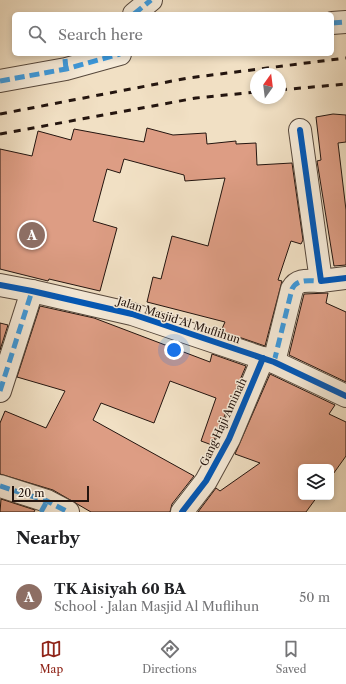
<!DOCTYPE html>
<meta charset="utf-8">
<style>
:root{--surface:#fff;--page:#f6f6f6;--text:#202124;--muted:#757577;--line:#e0e0e0;--accent:#8f2418}
body{margin:0;font-family:"Libre Caslon Text",serif;background:var(--page);color:var(--text)}
.controls{position:absolute;right:12px;bottom:12px;display:grid;overflow:hidden;border-radius:6px;box-shadow:0 2px 6px #0003}
.controls button{width:36px;height:36px;display:grid;place-items:center;padding:0;border:0;border-bottom:1px solid var(--line);background:var(--surface);color:var(--text);font:20px sans-serif}
.compass{position:absolute;left:250px;top:68px;width:36px;height:36px;border-radius:50%;background:var(--surface);box-shadow:0 2px 6px #0003;rotate:14deg}
.scale{position:absolute;left:12px;bottom:10px;width:77px;box-sizing:border-box;padding-left:4px;border:2px solid #24150f;border-top:0;font-size:11px;line-height:14px;white-space:nowrap;color:#24150f;-webkit-text-stroke:3px #f6ebd9;paint-order:stroke}
.you{position:absolute;left:174px;top:350px;width:14px;height:14px;margin:-10px;border:3px solid #fff;border-radius:50%;background:#1a73e8;box-shadow:0 0 0 6px #1a73e833}
.badge{display:grid;place-items:center;width:26px;height:26px;border-radius:50%;background:var(--accent);color:#fff;font-size:13px;font-weight:700}
.pin{position:absolute;translate:-50% -50%;border:2px solid #fff;box-shadow:0 1px 4px #0006}
.list{margin:0;padding:0;list-style:none}
h2{display:flex;justify-content:space-between;align-items:center;height:52px;margin:0;padding:0 16px;font-size:17px}
h2 small{font-size:13px;font-weight:400;color:var(--muted)}
.list li{display:grid;grid-template-columns:26px 1fr auto;gap:12px;align-items:center;box-sizing:border-box;height:64px;padding:0 16px;border-top:1px solid var(--line)}
.list b{display:block;font-size:15px;white-space:nowrap}
.list p{margin:0;font-size:13px;white-space:nowrap;color:var(--muted)}
.list em{font-size:13px;font-style:normal;color:var(--muted)}
.icon{flex:none;width:22px;height:22px;fill:none;stroke:currentColor;stroke-width:2;stroke-linecap:round;stroke-linejoin:round}
.map{position:relative;flex:none;width:346px;height:512px;overflow:hidden}
.search{position:absolute;background:var(--surface);box-shadow:0 2px 6px #0003;left:12px;right:12px;top:12px;height:44px;display:flex;align-items:center;gap:10px;box-sizing:border-box;padding:0 14px;border-radius:6px;color:var(--muted);font-size:15px}
.sheet{height:116px;background:var(--surface)}
nav{display:flex;justify-content:space-around;align-items:center;box-sizing:border-box;height:56px;border-top:1px solid var(--line);background:var(--surface);font-size:11px;color:var(--muted)}
nav a{display:grid;justify-items:center;gap:2px}
nav .on{color:var(--accent)}
.map>svg:first-child{display:block}
</style>
<div class="map">
<svg width="346" height="512" viewBox="0 0 346 512">
<rect width="100%" height="100%" fill="#f1e0c4"/>
<filter id="stains"><feTurbulence type="fractalNoise" baseFrequency=".005" numOctaves="4"/><feColorMatrix values="0 0 0 0 .2 0 0 0 0 .09 0 0 0 0 .02 0 0 0 .5 -.17"/></filter>
<radialGradient id="worn" r=".72"><stop offset=".6" stop-color="#630" stop-opacity="0"/><stop offset="1" stop-color="#630" stop-opacity=".3"/></radialGradient>
<g fill="#dd9d84" stroke="#24150f">
<polygon points="333,114 346,115 346,142 338,143 346,210 346,265 334,266 317,161 321,160 316,117"/>
<polygon points="147,128 173,135 206,133 207,144 236,141 236,144 256,143 257,165 292,163 303,240 301,244 291,241 278,280 282,281 265,346 221,331 225,322 147,302 153,277 161,279 172,236 208,246 225,178 185,181 184,175 124,159 120,173 107,169 93,221 117,228 100,291 49,279 48,281 0,269 0,149 32,156 38,131 71,140 74,129 144,142"/>
<polygon points="328,293 326,303 346,312 346,382 289,355 304,294"/>
<polygon points="40,306 94,318 210,362 212,354 246,366 212,445 201,441 216,398 170,381 154,423 101,403 93,420 194,476 172,504 170,512 91,512 53,490 0,474 0,423 5,411 46,428 65,391 17,377"/>
<polygon points="0,323 8,325 0,350"/>
<polygon points="270,374 335,405 329,414 346,422 346,456 331,477 331,467 301,467 301,497 317,497 306,512 198,512 216,488 220,491 260,463 235,454"/>
<polygon points="1,499 35,510 34,512 0,512"/>
</g>
<g fill="none" stroke-linecap="round" stroke-linejoin="round">
<defs>
<g id="minor">
<polyline points="134,14 151,0"/>
<polyline points="332,23 346,22"/>
<polyline points="0,81 66,69 120,54"/>
<polyline points="300,130 321,281 346,278"/>
<polyline points="0,285 32,291 132,314 274,362 346,396"/>
<path d="M274,362L292,289C298,278 309,281 321,281"/>
<polyline points="0,391 32,291"/>
<polyline points="0,486 47,501 68,512"/>
<polyline points="182,512 206,481 229,439 263,358"/>
</g>
</defs>
<use href="#minor" stroke="#57483c" stroke-width="24"/>
<use href="#minor" stroke="#f6ebd9" stroke-width="22"/>
<g stroke="#24150f" stroke-width="3" stroke-dasharray="7 7" stroke-linecap="butt">
<polyline points="280,90 346,84"/>
<polyline points="0,114 188,78 346,58"/>
<polyline points="0,134 196,98 256,92"/>
</g>
<g stroke="#3c9ade" stroke-width="5" stroke-dasharray="10 5" stroke-linecap="butt">
<polyline points="134,14 151,0"/>
<polyline points="332,23 346,22"/>
<polyline points="66,69 65,59 66,54"/>
<polyline points="0,81 66,69 120,54"/>
<path d="M274,362L292,289C298,278 309,281 321,281"/>
<polyline points="0,391 32,291"/>
<polyline points="0,486 47,501 68,512"/>
<polyline points="41,512 47,501"/>
</g>
<defs>
<g id="cycleway">
<polyline points="300,130 321,281 346,278"/>
<polyline points="0,285 32,291 132,314 274,362 346,396"/>
<polyline points="182,512 206,481 229,439 263,358"/>
</g>
</defs>
<use href="#cycleway" stroke="#f6ebd9" stroke-width="8"/>
<use href="#cycleway" stroke="#0057b8" stroke-width="6"/>
</g>
<g text-anchor="middle" stroke-width="3" stroke-linejoin="round" paint-order="stroke">
<g font-size="11" fill="#24150f" stroke="#f6ebd9">
<text transform="translate(179 320) rotate(18)" y="4">Jalan Masjid Al Muflihun</text>
<text transform="translate(223 422) rotate(-65)" y="4">Gang Haji Aminah</text>
</g>
</g>
<rect width="100%" height="100%" filter="url(#stains)"/>
<rect width="100%" height="100%" fill="url(#worn)"/>
</svg>
<div class="controls">
<button><svg class="icon" aria-label="layers" viewBox="0 0 24 24"><path d="M12 4l9 5-9 5-9-5zM3 14l9 5 9-5"/></svg></button>
</div>
<svg class="compass" viewBox="-18 -18 36 36"><path d="M0-13l5 13h-10z" fill="#e53935"/><path d="M0 13l5-13h-10z" fill="#757577"/></svg>
<div class="scale">20 m</div>
<div class="you"></div>
<div class="pin badge" style="left:32px;top:235px;background:#8d6e63">A</div>
<div class="search"><svg class="icon" aria-label="search" viewBox="0 0 24 24"><circle cx="10" cy="10" r="6"/><path d="M15 15l6 6"/></svg>Search here</div>
</div>
<section class="sheet">
<h2>Nearby<small></small></h2>
<ul class="list">
<li><span class="badge" style="background:#8d6e63">A</span><div><b>TK Aisiyah 60 BA</b><p>School · Jalan Masjid Al Muflihun</p></div><em>50 m</em></li>
</ul>
</section>
<nav>
<a class="on"><svg class="icon" aria-label="map" viewBox="0 0 24 24"><path d="M3 6l6-2 6 2 6-2v14l-6 2-6-2-6 2zM9 4v14M15 6v14"/></svg>Map</a>
<a><svg class="icon" aria-label="directions" viewBox="0 0 24 24"><path d="M12 3l9 9-9 9-9-9zM9 14v-3h6M13 9l2 2-2 2"/></svg>Directions</a>
<a><svg class="icon" aria-label="saved" viewBox="0 0 24 24"><path d="M7 4h10v16l-5-4-5 4z"/></svg>Saved</a>
</nav>
